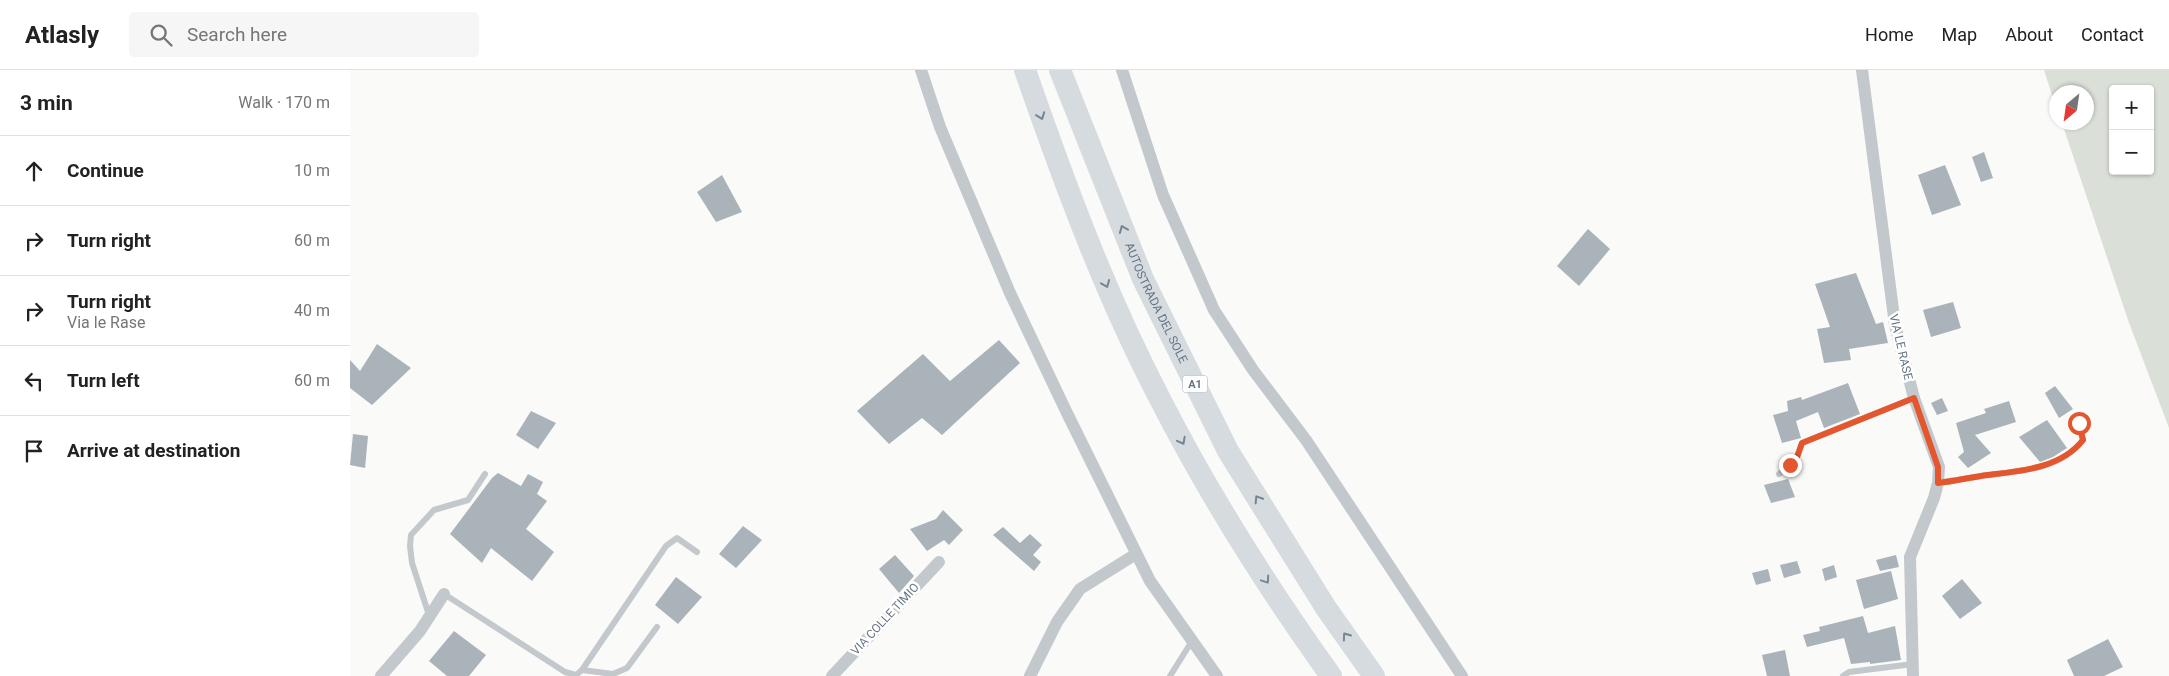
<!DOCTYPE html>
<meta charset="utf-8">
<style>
:root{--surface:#fff;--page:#f6f6f6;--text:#222;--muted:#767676;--line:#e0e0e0}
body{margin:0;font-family:Roboto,sans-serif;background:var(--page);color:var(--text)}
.controls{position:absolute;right:15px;top:15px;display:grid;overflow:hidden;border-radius:5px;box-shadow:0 1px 4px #0004}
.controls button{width:45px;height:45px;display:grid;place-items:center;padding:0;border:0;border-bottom:1px solid var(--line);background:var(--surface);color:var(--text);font:25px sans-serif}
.compass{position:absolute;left:1699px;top:15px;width:45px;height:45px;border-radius:50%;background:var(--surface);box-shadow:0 1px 4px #0004;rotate:209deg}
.stop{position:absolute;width:15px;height:15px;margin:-11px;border:4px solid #e4572e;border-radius:50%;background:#fff}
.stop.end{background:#e4572e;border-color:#fff;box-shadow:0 1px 5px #0008}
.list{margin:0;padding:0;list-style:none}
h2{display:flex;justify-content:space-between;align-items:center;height:65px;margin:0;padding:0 20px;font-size:21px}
h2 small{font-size:16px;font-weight:400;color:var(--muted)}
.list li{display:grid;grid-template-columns:32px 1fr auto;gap:15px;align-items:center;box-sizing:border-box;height:70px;padding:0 20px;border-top:1px solid var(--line)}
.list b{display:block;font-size:19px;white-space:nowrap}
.list p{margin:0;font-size:16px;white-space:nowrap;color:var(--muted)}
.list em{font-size:16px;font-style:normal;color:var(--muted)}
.icon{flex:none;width:28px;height:28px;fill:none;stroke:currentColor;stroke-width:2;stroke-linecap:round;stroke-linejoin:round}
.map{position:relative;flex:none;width:1819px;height:606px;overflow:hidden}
header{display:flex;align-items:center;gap:30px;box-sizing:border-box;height:70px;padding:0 25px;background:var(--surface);border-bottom:1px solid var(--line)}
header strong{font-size:24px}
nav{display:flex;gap:28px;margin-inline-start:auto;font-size:18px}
.search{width:350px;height:45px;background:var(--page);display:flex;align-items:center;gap:12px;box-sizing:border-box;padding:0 18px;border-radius:5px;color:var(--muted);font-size:19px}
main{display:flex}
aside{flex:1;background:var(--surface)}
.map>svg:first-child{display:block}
</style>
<header>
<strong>Atlasly</strong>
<div class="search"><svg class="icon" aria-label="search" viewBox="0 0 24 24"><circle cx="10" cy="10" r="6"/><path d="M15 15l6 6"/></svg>Search here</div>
<nav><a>Home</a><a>Map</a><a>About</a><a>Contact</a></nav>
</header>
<main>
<aside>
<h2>3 min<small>Walk · 170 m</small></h2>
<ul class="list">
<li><svg class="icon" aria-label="ahead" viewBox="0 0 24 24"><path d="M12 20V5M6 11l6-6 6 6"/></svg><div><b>Continue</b></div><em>10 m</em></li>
<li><svg class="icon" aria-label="right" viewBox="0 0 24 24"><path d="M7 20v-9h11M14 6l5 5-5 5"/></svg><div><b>Turn right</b></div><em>60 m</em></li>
<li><svg class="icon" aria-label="right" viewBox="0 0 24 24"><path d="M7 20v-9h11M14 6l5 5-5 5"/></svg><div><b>Turn right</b><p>Via le Rase</p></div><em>40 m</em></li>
<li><svg class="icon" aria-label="left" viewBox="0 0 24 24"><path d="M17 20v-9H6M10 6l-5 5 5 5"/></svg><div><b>Turn left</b></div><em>60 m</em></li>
<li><svg class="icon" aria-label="arrive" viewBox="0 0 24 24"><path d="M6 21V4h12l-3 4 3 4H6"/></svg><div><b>Arrive at destination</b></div></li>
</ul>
</aside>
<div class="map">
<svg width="1819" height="606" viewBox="0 0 1819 606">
<rect width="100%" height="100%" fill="#fafaf8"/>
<path fill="#dadfd7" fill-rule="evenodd" d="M1694,0H1819V358L1778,250L1712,53L1736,52V22H1706V37ZM1763,19H1800V101H1763Z"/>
<g fill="#aab3b9">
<polygon points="1634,82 1643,108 1631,112 1622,87"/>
<polygon points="1595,95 1611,135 1582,145 1568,105"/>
<polygon points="372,105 392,142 366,152 347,122"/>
<polygon points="1238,159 1260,179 1229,216 1207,196"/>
<polygon points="1506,203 1526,254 1533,252 1538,273 1499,279 1501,290 1474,293 1467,259 1480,257 1465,214"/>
<polygon points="1603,232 1611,258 1581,267 1573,240"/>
<polygon points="649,270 670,293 592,365 572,348 539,374 507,341 573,284 600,311"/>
<polygon points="27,274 61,298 22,335 0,318 0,290 10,301"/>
<polygon points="1498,313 1510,344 1474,358 1468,342 1446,351 1451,368 1432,373 1423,345 1438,341 1437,331 1451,327 1452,330"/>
<polygon points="1705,316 1723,339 1709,348 1695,323"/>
<polygon points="1592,328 1598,341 1587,345 1581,333"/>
<polygon points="1659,331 1666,352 1625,365 1641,383 1618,398 1608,387 1614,382 1606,353 1636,343 1634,339"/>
<polygon points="181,341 206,353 188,379 166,365"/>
<polygon points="1697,350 1717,378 1703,387 1690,392 1669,367"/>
<polygon points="3,364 18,366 15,398 0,395"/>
<polygon points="148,403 171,416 178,404 193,412 187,424 197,431 176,459 204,482 182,511 141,478 132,493 100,464 142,408"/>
<polygon points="1438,409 1445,427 1421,433 1414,415"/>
<polygon points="593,440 613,460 599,475 594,470 577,481 560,459 586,449"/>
<polygon points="393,456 412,470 386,498 369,484"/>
<polygon points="653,457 670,473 680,464 692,475 683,485 691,492 684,501 643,465"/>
<polygon points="545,485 564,506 549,523 529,499"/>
<polygon points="1546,485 1549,497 1530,501 1526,490"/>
<polygon points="1447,491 1451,503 1434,508 1430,495"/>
<polygon points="1484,495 1487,507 1475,511 1472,499"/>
<polygon points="1418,499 1421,511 1406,515 1402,503"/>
<polygon points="1541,501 1548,529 1514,539 1506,510"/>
<polygon points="326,507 352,527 328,554 305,535"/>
<polygon points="1612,509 1632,533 1610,549 1592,526"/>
<polygon points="1513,546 1518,563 1545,556 1551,590 1520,594 1520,592 1501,594 1494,568 1457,577 1453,565 1470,561 1469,557"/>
<polygon points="104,561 136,585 119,606 97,606 79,591"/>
<polygon points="1758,569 1773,597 1754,606 1724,606 1717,590"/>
<polygon points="1435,580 1440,606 1417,606 1412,585"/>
</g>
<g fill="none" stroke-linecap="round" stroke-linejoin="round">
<g stroke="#c3c8cc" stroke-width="6">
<polyline points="1429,404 1446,390 1452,373 1564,328"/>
<path d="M1588,413C1605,411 1622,407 1638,405C1672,401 1711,399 1733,370L1729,353"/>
<polyline points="94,524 215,602 226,605 232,600 316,476 327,468 347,482"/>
<polyline points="79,545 62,493 60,476 61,465 84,440 118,430 135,404"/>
<polyline points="232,600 263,604 277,598 307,557"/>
<polyline points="820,606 842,571"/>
<polyline points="1493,606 1499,602 1563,594"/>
</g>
<g stroke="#c3c8cc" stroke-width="12">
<polyline points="571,0 590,57 660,223 716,341 800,511 867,606"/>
<polyline points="772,0 813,125 864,240 903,300 956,370 1112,606"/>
<polyline points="1512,0 1545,255 1564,328 1589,397 1588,413 1584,428 1560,487 1563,606"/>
<polyline points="31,606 70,561 94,524"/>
<polyline points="482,606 589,492"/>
<polyline points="680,606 707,552 730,519 786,484"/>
</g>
<g stroke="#d6dbdf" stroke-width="22">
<path d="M675,0C714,112 755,224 810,329C859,425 918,518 981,606"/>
<path id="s1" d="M710,0L793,209L878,381L976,538L1024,606"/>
</g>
</g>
<defs><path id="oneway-chevron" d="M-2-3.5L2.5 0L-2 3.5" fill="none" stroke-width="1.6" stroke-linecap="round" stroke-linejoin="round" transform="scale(1.25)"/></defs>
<g stroke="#768591">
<use href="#oneway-chevron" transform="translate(691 46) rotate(70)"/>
<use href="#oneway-chevron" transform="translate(773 159) rotate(-112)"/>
<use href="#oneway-chevron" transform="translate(756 214) rotate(68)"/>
<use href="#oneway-chevron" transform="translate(832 371) rotate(62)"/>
<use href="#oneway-chevron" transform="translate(908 429) rotate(-122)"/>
<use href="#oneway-chevron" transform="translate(916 510) rotate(56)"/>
<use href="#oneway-chevron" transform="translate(996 566) rotate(-125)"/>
</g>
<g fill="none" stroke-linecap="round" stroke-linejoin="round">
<path stroke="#e4572e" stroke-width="6" d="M1440,395L1446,390L1452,373L1564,328L1588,397V413C1605,411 1622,407 1638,405C1672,401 1711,398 1733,370L1729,353"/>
</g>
<g text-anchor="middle" stroke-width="5" stroke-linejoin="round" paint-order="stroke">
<rect fill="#fff" stroke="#939fa8" stroke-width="1" x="832.5" y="305.5" width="25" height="17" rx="4"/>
<g font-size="11" font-weight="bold" fill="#657683">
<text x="845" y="318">A1</text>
</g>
<g font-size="12" fill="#657683" stroke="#fff">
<text dy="4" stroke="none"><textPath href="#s1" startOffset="252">AUTOSTRADA DEL SOLE</textPath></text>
<text transform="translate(1551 277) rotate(77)" y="4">VIA LE RASE</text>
<text transform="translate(535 549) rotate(-47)" y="4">VIA COLLE TIMIO</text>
</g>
</g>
</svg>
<div class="controls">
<button>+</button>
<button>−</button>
</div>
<svg class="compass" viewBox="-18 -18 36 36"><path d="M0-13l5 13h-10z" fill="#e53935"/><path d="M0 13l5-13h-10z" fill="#767676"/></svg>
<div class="stop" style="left:1729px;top:353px"></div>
<div class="stop end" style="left:1440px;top:395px"></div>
</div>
</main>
